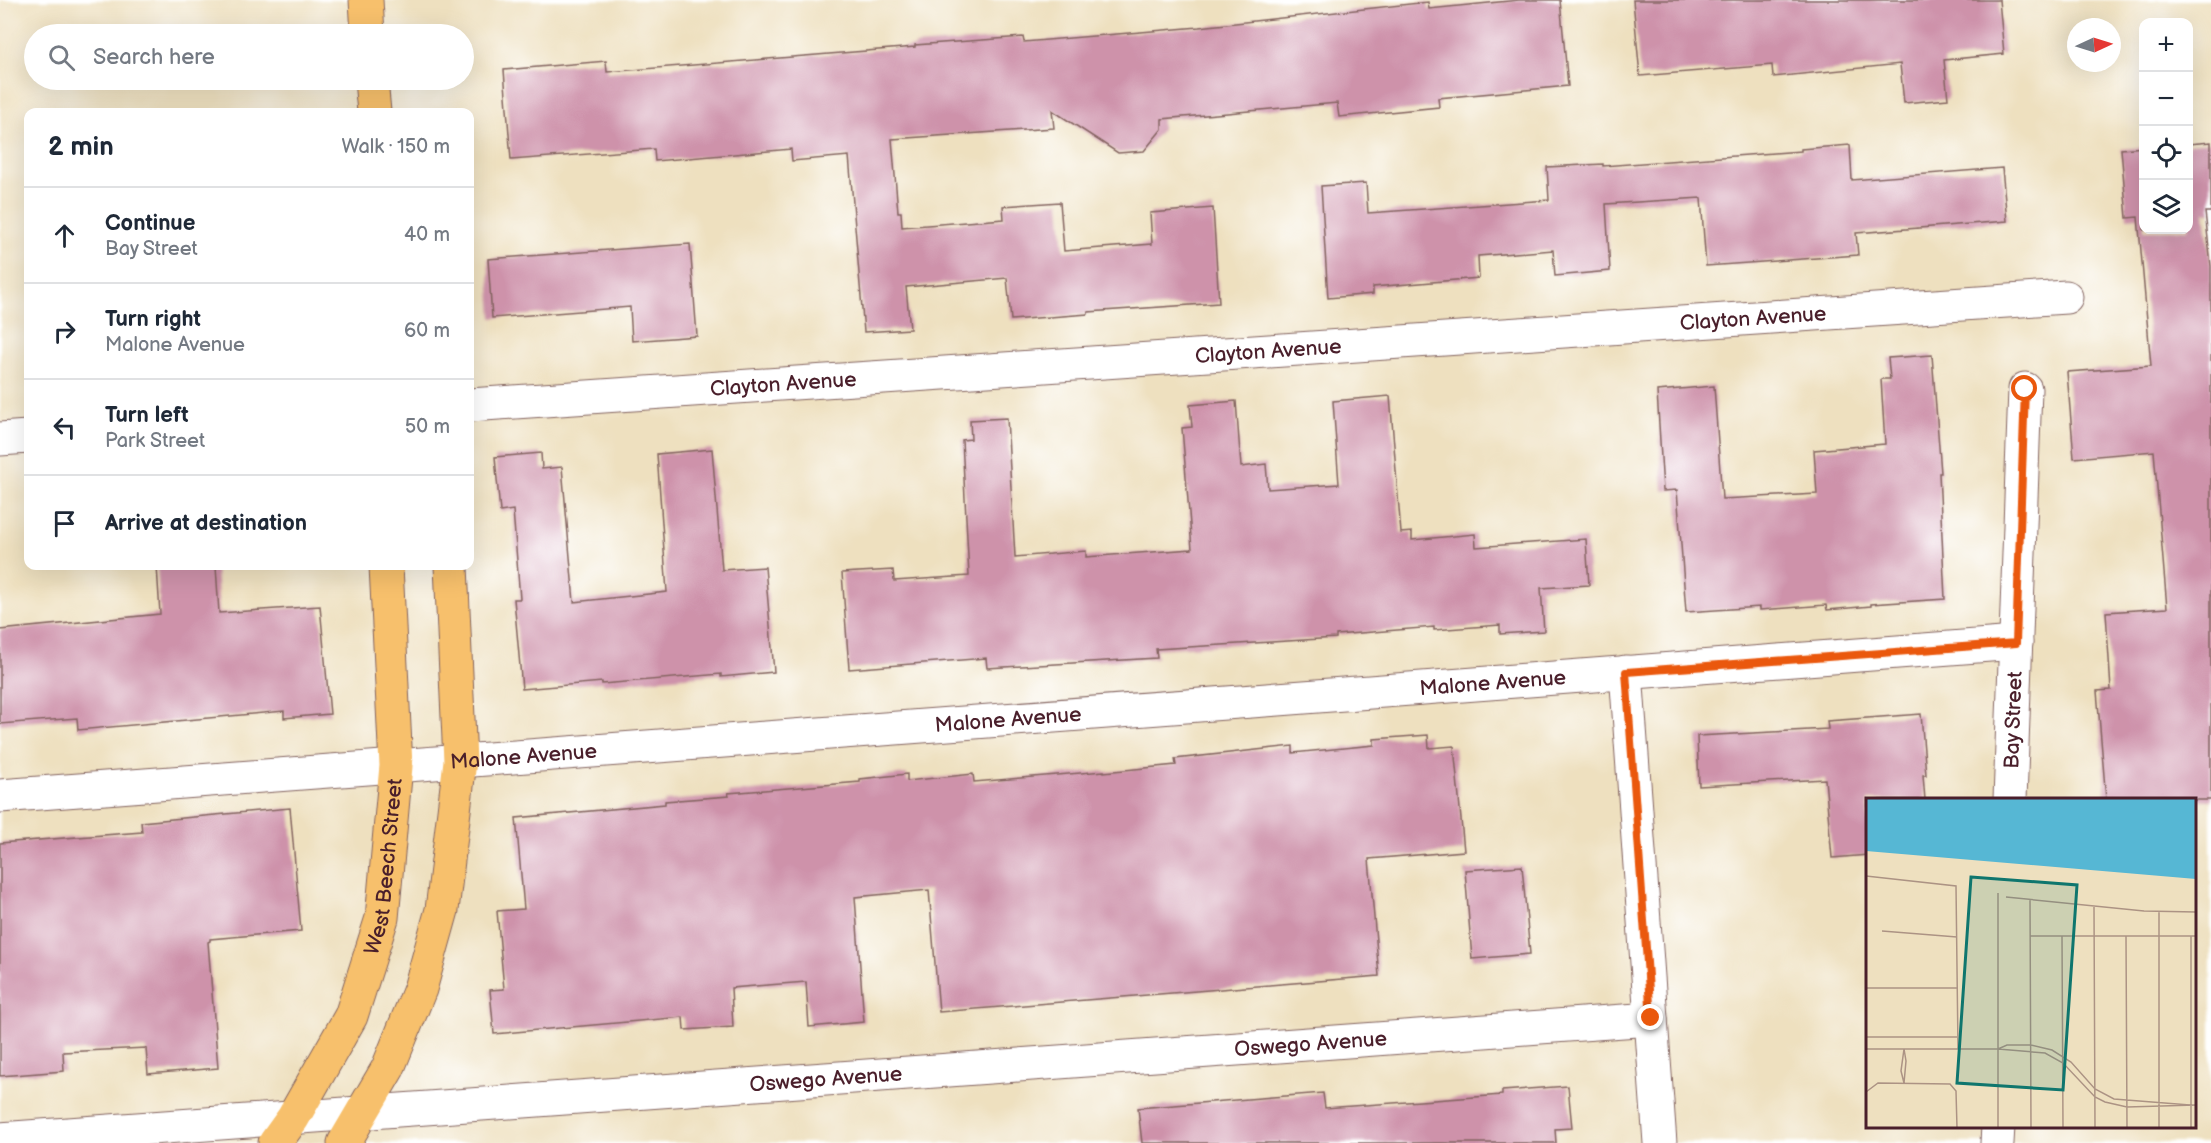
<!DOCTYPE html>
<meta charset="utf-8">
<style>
:root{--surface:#fff;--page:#f6f6f7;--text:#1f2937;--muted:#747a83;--line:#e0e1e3}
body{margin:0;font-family:"Balsamiq Sans",sans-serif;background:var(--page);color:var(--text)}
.controls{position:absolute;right:18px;top:18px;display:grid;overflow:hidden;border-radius:12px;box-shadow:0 6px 24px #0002}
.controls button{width:54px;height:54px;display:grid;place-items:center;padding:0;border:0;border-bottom:2px solid var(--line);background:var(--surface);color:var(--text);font:30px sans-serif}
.compass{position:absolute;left:2067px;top:18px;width:54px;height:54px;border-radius:50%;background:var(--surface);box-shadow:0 6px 24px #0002;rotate:86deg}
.stop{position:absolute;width:18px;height:18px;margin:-14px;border:4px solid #ea580c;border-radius:50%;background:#fff}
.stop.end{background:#ea580c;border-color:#fff;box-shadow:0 2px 6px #0008}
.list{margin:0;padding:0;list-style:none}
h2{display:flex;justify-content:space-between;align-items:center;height:78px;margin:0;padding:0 24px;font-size:26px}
h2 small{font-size:20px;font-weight:400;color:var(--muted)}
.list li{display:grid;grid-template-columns:39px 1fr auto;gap:18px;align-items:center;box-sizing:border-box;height:96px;padding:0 24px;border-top:2px solid var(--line)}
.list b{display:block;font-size:22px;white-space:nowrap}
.list p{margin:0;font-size:20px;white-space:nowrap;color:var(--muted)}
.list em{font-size:20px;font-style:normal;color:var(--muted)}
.icon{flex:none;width:33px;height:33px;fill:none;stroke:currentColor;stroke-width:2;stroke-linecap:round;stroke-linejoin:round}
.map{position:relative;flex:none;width:2211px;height:1143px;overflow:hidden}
.search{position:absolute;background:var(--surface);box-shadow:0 6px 24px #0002;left:24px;top:24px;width:450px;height:66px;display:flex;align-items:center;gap:15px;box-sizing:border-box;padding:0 21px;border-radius:33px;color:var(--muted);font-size:22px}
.panel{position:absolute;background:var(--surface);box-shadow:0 6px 24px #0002;left:24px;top:108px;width:450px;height:462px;border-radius:12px}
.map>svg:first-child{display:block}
</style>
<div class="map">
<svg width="2211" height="1143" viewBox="0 0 2211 1143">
<rect width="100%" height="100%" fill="#fff"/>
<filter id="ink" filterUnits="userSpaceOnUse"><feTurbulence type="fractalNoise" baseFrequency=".0167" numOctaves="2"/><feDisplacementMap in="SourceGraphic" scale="12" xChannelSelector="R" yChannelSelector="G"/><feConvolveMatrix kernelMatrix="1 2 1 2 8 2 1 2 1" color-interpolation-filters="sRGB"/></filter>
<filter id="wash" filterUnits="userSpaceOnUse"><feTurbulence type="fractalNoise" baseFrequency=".008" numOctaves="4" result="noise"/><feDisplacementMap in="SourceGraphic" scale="24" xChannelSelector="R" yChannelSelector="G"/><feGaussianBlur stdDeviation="1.35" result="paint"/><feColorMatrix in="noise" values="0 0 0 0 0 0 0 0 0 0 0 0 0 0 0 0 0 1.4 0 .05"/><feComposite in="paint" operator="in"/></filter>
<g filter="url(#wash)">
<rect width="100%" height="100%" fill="#eee0bf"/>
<g id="blocks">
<g fill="#ce92aa">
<polygon points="1519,0 1560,0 1568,86 1438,98 1439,107 1339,117 1337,103 1162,119 1162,129 1144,151 1118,153 1052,110 1054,128 892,139 898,212 901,212 902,227 1004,219 1003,206 1060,202 1064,251 1152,244 1150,213 1213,208 1219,303 1088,312 1088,314 1011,320 1007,278 906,287 910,329 864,332 849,156 792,161 791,149 655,161 654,149 511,160 504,70 606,61 607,72 915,47 915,45 1023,37 1024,42 1199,27 1428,2 1429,9"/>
<polygon points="1633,0 1999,0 2004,54 1944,60 1948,99 1904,103 1900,64 1773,77 1772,65 1640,76"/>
<polygon points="2211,142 2211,212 2205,212 2211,266 2211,800 2106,800 2097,691 2111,690 2106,612 2167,608 2154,451 2074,458 2067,372 2151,366 2138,217 2127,218 2121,149 2144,147 2144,230 2188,230 2188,144"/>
<polygon points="1850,145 1852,180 2002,168 2007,221 1856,233 1858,255 1706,266 1701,198 1606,204 1610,271 1555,276 1553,250 1478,256 1479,278 1373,287 1373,294 1328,298 1321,186 1366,183 1368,213 1549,200 1547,167 1603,164 1603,166 1801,151 1801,149"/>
<polygon points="690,244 697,336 632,341 630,307 492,318 488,259"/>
<polygon points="1932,355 1941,473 1939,473 1945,599 1871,604 1871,606 1827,610 1826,605 1760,610 1760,607 1686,612 1677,490 1663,491 1657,391 1714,386 1722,499 1817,494 1814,450 1885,444 1881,379 1890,379 1888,358"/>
<polygon points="1390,396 1401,533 1412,532 1412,540 1475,534 1476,547 1586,539 1589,585 1541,588 1544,631 1500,634 1500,625 1434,630 1434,627 1336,635 1336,638 1156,649 1157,658 987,668 986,658 849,669 842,573 893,570 894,581 969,576 962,440 971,439 970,420 1007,418 1015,557 1086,551 1086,557 1192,549 1182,428 1192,427 1190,405 1236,401 1241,467 1266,464 1268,489 1339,484 1333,401"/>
<polygon points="712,449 722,570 765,567 774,672 721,677 721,674 602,684 602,682 522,689 514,599 520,599 513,510 500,512 495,457 541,453 542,469 562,467 574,602 667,592 657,454"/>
<polygon points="157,566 216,566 219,613 320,606 330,714 284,718 284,711 78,730 77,718 0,724 0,630 160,614"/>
<polygon points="1921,714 1926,775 1923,775 1925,800 1868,800 1868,855 1832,858 1825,779 1699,786 1697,736 1828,729 1827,721"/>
<polygon points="1428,735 1429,748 1454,746 1464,851 1369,859 1379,976 939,1012 929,890 855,897 864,1022 809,1027 806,982 731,988 733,1027 684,1030 683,1017 494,1034 490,990 504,989 497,911 524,909 516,818 665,804 665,801 729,796 728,793 860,782 860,779 907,774 907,781 973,774 974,782 1104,771 1104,772 1176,765 1175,759 1293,746 1293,753 1374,745 1374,739"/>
<polygon points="290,808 301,931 210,939 210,941 208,942 218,1068 148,1074 146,1048 63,1052 64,1071 0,1076 0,843 142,832 141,822"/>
<polygon points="1522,866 1530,954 1472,959 1465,870"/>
<polygon points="1568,1086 1572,1128 1555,1129 1556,1143 1142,1143 1138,1108 1323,1093 1325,1108 1502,1095 1502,1091"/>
</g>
</g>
</g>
<g filter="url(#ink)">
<use href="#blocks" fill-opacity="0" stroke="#83635f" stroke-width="1.5"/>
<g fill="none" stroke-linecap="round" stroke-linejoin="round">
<defs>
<g id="minor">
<path id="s1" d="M470,405L2066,297"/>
<polyline points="0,439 28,437"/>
<polyline points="1626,672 1660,1143"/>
<path id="s2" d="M0,796L2016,643"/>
<path id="s3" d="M2010,800L2025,389"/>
<path id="s4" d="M0,1139L1651,1019"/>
<polyline points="1997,1143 1998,1126"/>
</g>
<g id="trunk">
<polyline points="366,0 368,34"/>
<polyline points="371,80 374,112"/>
<path id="s5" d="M275,1143L293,1118L351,1016L382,918L396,766L386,566"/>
<polyline points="344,1143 388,1068 420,989 442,910 460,761 451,566"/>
</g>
</defs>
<use href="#minor" stroke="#83635f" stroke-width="35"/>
<use href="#trunk" stroke="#83635f" stroke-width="35"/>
<use href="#minor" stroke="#fff" stroke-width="33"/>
<use href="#trunk" stroke="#f7c06c" stroke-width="33"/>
</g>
</g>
<g fill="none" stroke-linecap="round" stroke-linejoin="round" filter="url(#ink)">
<polyline stroke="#ea580c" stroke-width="8" points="1651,1018 1626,672 2016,643 2025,389"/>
</g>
<g text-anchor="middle" stroke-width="4.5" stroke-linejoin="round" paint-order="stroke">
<g font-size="21" fill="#4a1f2b" stroke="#fff">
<text dy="7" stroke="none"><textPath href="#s1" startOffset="1286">Clayton Avenue</textPath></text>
<text dy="7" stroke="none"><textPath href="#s1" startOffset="800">Clayton Avenue</textPath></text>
<text dy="7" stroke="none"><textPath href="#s1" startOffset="314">Clayton Avenue</textPath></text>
<text dy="7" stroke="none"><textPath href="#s2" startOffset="1497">Malone Avenue</textPath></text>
<text dy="7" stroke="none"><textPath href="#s2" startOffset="1011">Malone Avenue</textPath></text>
<text dy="7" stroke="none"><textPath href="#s3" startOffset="80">Bay Street</textPath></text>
<text dy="7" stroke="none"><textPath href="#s2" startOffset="525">Malone Avenue</textPath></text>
<text dy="7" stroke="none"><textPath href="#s5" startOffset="302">West Beech Street</textPath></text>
<text dy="7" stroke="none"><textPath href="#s4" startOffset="1314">Oswego Avenue</textPath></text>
<text dy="7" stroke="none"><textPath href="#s4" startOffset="828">Oswego Avenue</textPath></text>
</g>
</g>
<g transform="translate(1866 798)">
<rect width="330" height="330" fill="#eee0bf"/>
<path d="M0,0H330V81L0,53Z" fill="#56b7d4"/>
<path fill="none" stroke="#ac9384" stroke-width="1.5" d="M0,78L90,88L92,251M140,99L278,113L330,114M164,102L165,330M228,109L229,330M293,114V330M16,133L91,139M164,138H330M196,138L197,330M260,138L261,330M325,138V330M0,190H91M0,239H91M0,251H132L179,255L197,265L229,299L239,304L261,309L330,307M38,251L40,263L38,285L35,273ZM132,251L141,247H165L186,252L205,264L229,291L248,301L324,307M0,294L12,285L84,286L90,293L91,330M132,330V95"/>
<path fill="#0f766e" fill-opacity="0.15" stroke="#0f766e" stroke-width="3" d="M105,79L211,87L197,292L91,285Z"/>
<rect width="330" height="330" fill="none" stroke="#4a1f2b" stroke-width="3"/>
</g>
</svg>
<div class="controls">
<button>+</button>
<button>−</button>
<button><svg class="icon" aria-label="locate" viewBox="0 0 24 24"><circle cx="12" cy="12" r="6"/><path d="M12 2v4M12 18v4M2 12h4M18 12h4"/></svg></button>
<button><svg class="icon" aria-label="layers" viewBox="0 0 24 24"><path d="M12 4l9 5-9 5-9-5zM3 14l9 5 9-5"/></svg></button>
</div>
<svg class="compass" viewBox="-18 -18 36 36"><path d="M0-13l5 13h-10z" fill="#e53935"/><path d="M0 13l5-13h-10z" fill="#747a83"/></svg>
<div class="stop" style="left:2025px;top:389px"></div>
<div class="stop end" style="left:1651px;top:1018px"></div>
<div class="search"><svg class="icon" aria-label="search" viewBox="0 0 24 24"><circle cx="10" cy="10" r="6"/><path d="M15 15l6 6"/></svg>Search here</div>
<section class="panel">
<h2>2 min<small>Walk · 150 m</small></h2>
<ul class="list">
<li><svg class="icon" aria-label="ahead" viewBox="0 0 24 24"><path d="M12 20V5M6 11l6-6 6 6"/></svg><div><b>Continue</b><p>Bay Street</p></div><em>40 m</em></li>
<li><svg class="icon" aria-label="right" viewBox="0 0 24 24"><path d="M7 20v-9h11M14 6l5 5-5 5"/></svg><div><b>Turn right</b><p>Malone Avenue</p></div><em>60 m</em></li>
<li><svg class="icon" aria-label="left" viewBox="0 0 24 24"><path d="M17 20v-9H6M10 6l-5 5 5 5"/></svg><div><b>Turn left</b><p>Park Street</p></div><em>50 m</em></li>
<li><svg class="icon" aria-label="arrive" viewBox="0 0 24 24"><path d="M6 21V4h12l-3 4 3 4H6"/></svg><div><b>Arrive at destination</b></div></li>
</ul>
</section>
</div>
